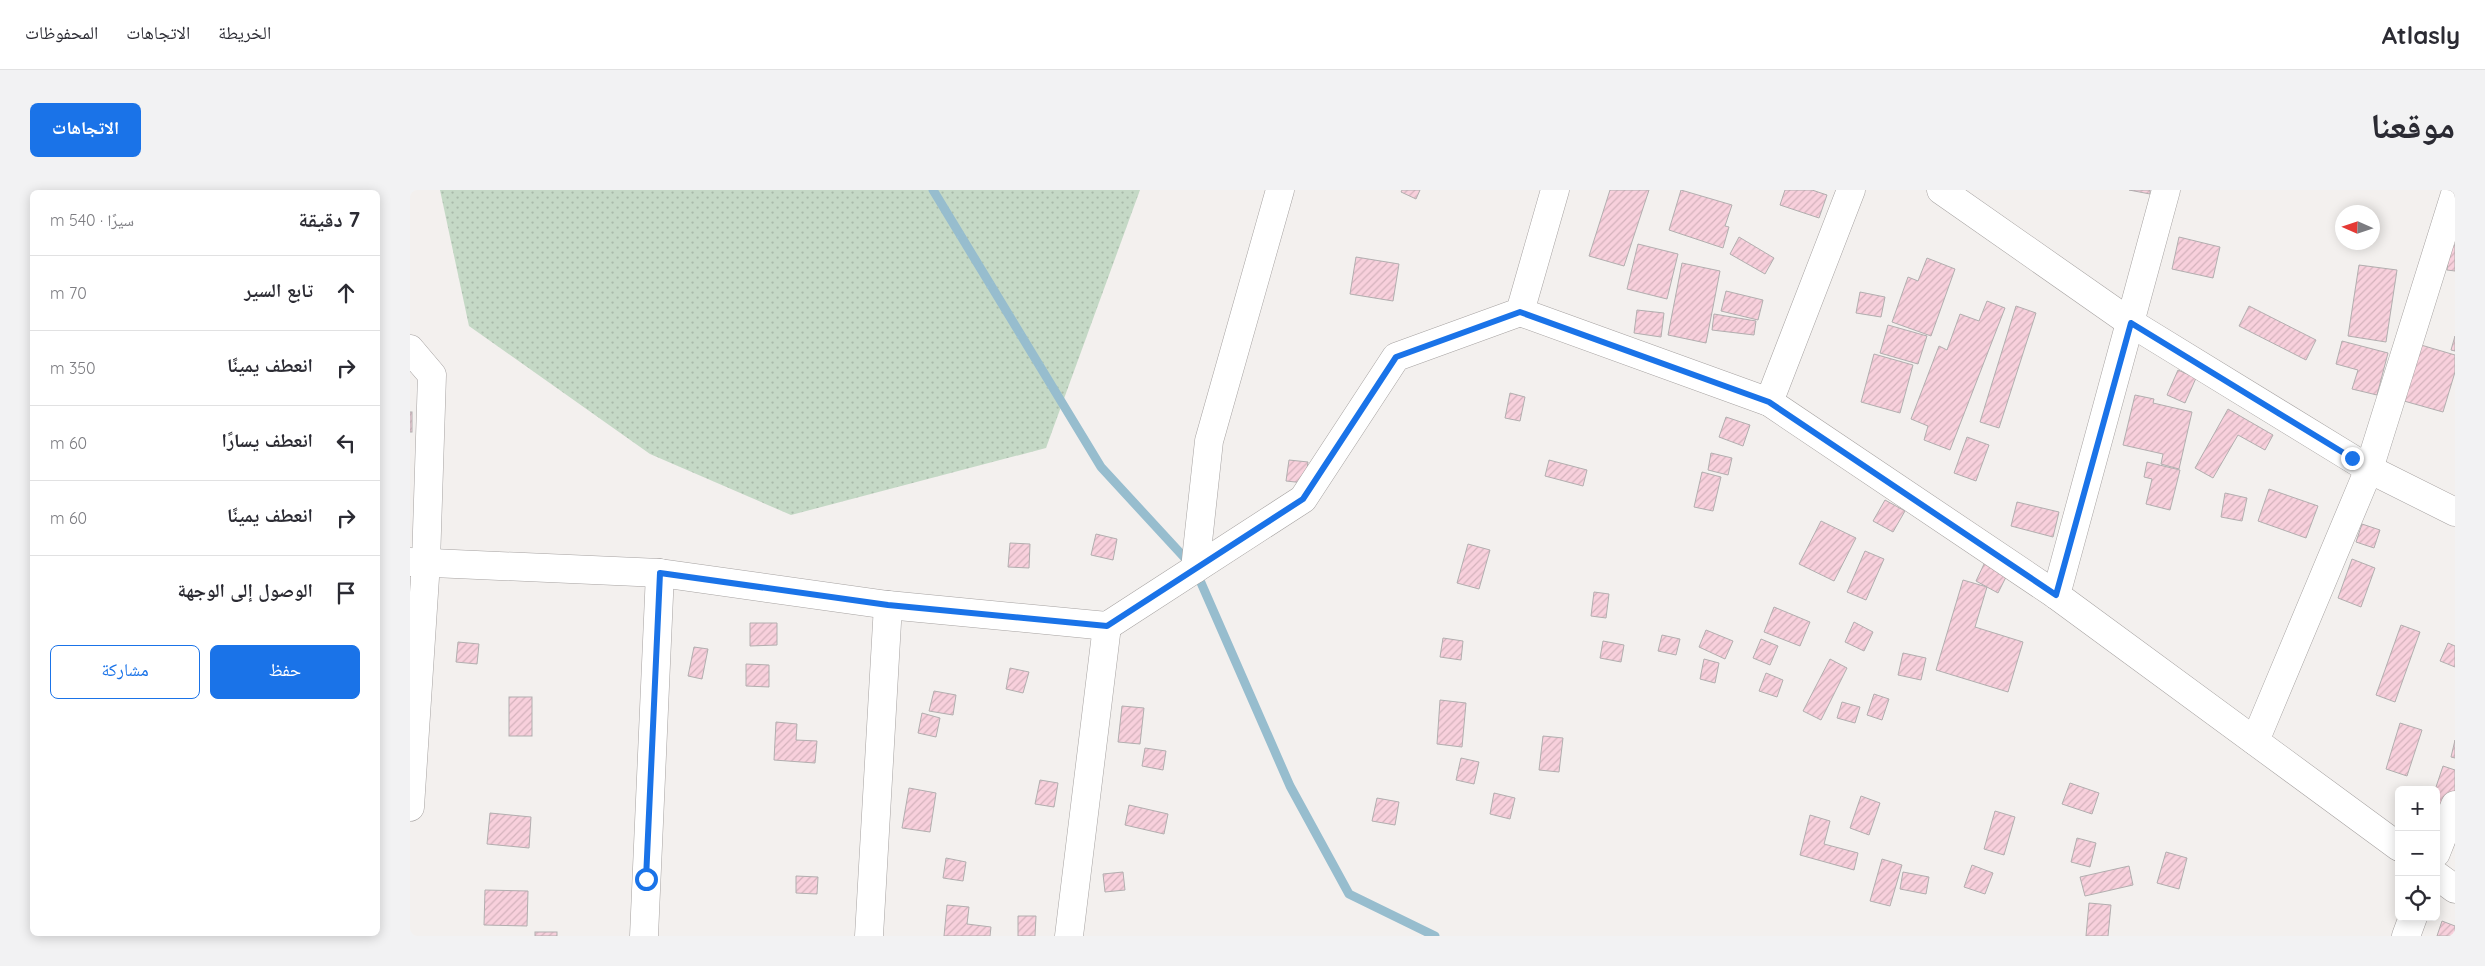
<!DOCTYPE html>
<html lang="ar">
<meta charset="utf-8">
<style>
:root{--surface:#fff;--page:#f2f2f3;--text:#2b2b33;--muted:#7c7c81;--line:#e1e1e2;--accent:#1a73e8}
body{margin:0;font-family:Quicksand,"Noto Naskh Arabic",sans-serif;background:var(--page);color:var(--text);direction:rtl}
.controls{position:absolute;right:15px;bottom:15px;display:grid;overflow:hidden;border-radius:8px;box-shadow:0 2px 12px #0003}
.controls button{width:45px;height:45px;display:grid;place-items:center;padding:0;border:0;border-bottom:1px solid var(--line);background:var(--surface);color:var(--text);font:25px sans-serif}
.compass{position:absolute;left:1925px;top:15px;width:45px;height:45px;border-radius:50%;background:var(--surface);box-shadow:0 2px 12px #0003;rotate:273deg}
.stop{position:absolute;width:15px;height:15px;margin:-11px;border:4px solid #1a73e8;border-radius:50%;background:#fff}
.stop.end{background:#1a73e8;border-color:#fff;box-shadow:0 1px 5px #0008}
.list{margin:0;padding:0;list-style:none}
h2{display:flex;justify-content:space-between;align-items:center;height:65px;margin:0;padding:0 20px;font-size:21px}
h2 small{font-size:16px;font-weight:400;color:var(--muted)}
.list li{display:grid;grid-template-columns:32px 1fr auto;gap:15px;align-items:center;box-sizing:border-box;height:75px;padding:0 20px;border-top:1px solid var(--line)}
.list b{display:block;font-size:19px;white-space:nowrap}
.list em{font-size:16px;font-style:normal;color:var(--muted)}
.actions{display:flex;gap:10px;padding:15px 20px}
.actions a{flex:1;padding:11px 0;border:1px solid var(--accent);border-radius:8px;text-align:center;font-size:18px;color:var(--accent)}
.actions .main{background:var(--accent);color:#fff}
.icon{flex:none;width:28px;height:28px;fill:none;stroke:currentColor;stroke-width:2;stroke-linecap:round;stroke-linejoin:round}
.map{position:relative;flex:none;width:2045px;height:746px;overflow:hidden;direction:ltr;border-radius:8px}
header{display:flex;align-items:center;gap:30px;box-sizing:border-box;height:70px;padding:0 25px;background:var(--surface);border-bottom:1px solid var(--line)}
header strong{font-size:24px}
nav{display:flex;gap:28px;margin-inline-start:auto;font-size:18px}
.intro{display:flex;align-items:center;justify-content:space-between;box-sizing:border-box;height:120px;padding:0 30px}
h1{margin:0;font-size:35px}
.button{padding:12px 22px;border-radius:8px;background:var(--accent);color:#fff;font-size:18px;font-weight:700}
main{display:flex;gap:30px;padding:0 30px}
aside{flex:1;background:var(--surface);border-radius:8px;box-shadow:0 2px 12px #0003}
.map>svg:first-child{display:block}
</style>
<header>
<strong>Atlasly</strong>
<nav><a>الخريطة</a><a>الاتجاهات</a><a>المحفوظات</a></nav>
</header>
<div class="intro"><h1>موقعنا</h1><a class="button">الاتجاهات</a></div>
<main>
<div class="map">
<svg width="2045" height="746" viewBox="0 0 2045 746">
<defs>
<pattern id="grass-dots" width="8" height="8" patternUnits="userSpaceOnUse" patternTransform="scale(1.25)"><rect width="8" height="8" fill="#c5d9c6"/><path d="M2 2h.1M6 6h.1" fill="none" stroke="#a9baaa" stroke-width="1.8" stroke-linecap="round"/></pattern>
<pattern id="building-hatch" width="6" height="6" patternUnits="userSpaceOnUse" patternTransform="scale(1.25)"><rect width="6" height="6" fill="#f8d0dc"/><path d="M-1 1l2-2M0 6l6-6M5 7l2-2" fill="none" stroke="#d4b2bc"/></pattern>
</defs>
<rect width="100%" height="100%" fill="#f3f0ee"/>
<polygon fill="url(#grass-dots)" points="30,0 730,0 636,258 381,325 240,264 59,136"/>
<g fill="none" stroke-linecap="round" stroke-linejoin="round">
<polyline stroke="#97bdce" stroke-width="9" points="523,0 691,277 785,379 880,596 939,704 1025,746"/>
</g>
<g fill="url(#building-hatch)" stroke="#b2aeaf">
<polygon points="992,0 1010,0 1006,9 991,2"/>
<polygon points="1200,0 1239,0 1214,76 1179,66"/>
<polygon points="1271,0 1322,15 1315,36 1319,37 1313,58 1259,40"/>
<polygon points="1375,0 1402,0 1417,5 1409,28 1370,15"/>
<polygon points="1719,0 1740,0 1740,4"/>
<polygon points="1329,47 1364,68 1355,84 1320,64"/>
<polygon points="1769,47 1810,57 1803,88 1762,79"/>
<polygon points="1228,54 1268,64 1257,109 1217,99"/>
<polygon points="2040,54 2045,55 2045,81 2037,80"/>
<polygon points="946,67 989,74 983,111 940,104"/>
<polygon points="1517,68 1545,79 1521,146 1482,132 1498,87 1508,91"/>
<polygon points="1272,73 1310,81 1296,153 1258,145"/>
<polygon points="1949,75 1987,80 1976,152 1938,146"/>
<polygon points="1316,101 1353,110 1348,130 1311,121"/>
<polygon points="1450,102 1475,107 1471,127 1446,123"/>
<polygon points="1577,111 1595,118 1540,260 1514,250 1518,236 1501,229 1529,156 1537,160 1550,124 1569,131"/>
<polygon points="1606,116 1626,123 1589,238 1570,232"/>
<polygon points="1839,116 1906,150 1896,170 1829,136"/>
<polygon points="1227,120 1254,123 1251,147 1224,143"/>
<polygon points="1304,124 1346,131 1344,145 1302,140"/>
<polygon points="1478,135 1517,146 1508,174 1470,163"/>
<polygon points="2045,146 2045,161 2041,160"/>
<polygon points="1932,151 1978,163 1967,205 1942,199 1948,180 1926,174"/>
<polygon points="2011,155 2045,165 2045,182 2033,222 1994,211"/>
<polygon points="1464,164 1503,175 1490,223 1451,212"/>
<polygon points="1768,180 1786,188 1775,213 1757,205"/>
<polygon points="1100,203 1115,207 1110,231 1095,228"/>
<polygon points="1725,205 1744,209 1743,213 1782,222 1769,279 1751,274 1753,264 1713,255"/>
<polygon points="1818,219 1863,245 1855,260 1828,245 1803,288 1785,278"/>
<rect x="0" y="222" width="2" height="20"/>
<polygon points="1316,227 1340,235 1333,256 1309,247"/>
<polygon points="1557,247 1579,255 1566,291 1544,283"/>
<polygon points="1301,263 1322,268 1318,285 1298,280"/>
<polygon points="879,270 898,272 895,293 876,291"/>
<polygon points="1139,270 1177,280 1173,296 1135,286"/>
<polygon points="1737,272 1770,280 1760,320 1736,314 1742,289 1734,287"/>
<polygon points="1292,282 1311,287 1303,321 1284,317"/>
<polygon points="1859,299 1908,316 1896,348 1848,331"/>
<polygon points="1815,303 1837,308 1832,331 1811,327"/>
<polygon points="1475,310 1495,321 1483,342 1463,331"/>
<polygon points="1607,312 1649,322 1643,347 1601,336"/>
<polygon points="1411,331 1446,348 1424,391 1389,374"/>
<polygon points="1952,334 1970,340 1964,358 1946,352"/>
<polygon points="686,344 707,349 703,370 681,365"/>
<polygon points="600,353 620,354 619,378 598,377"/>
<polygon points="1058,354 1080,360 1069,399 1047,393"/>
<polygon points="1455,361 1474,369 1456,410 1437,402"/>
<polygon points="1942,369 1965,378 1951,417 1928,408"/>
<polygon points="1575,372 1598,383 1588,403 1566,391"/>
<polygon points="1553,390 1577,397 1565,437 1613,452 1598,502 1526,480"/>
<polygon points="1184,402 1199,404 1196,428 1181,426"/>
<polygon points="1364,417 1400,432 1390,456 1354,442"/>
<polygon points="1444,432 1463,442 1454,461 1435,452"/>
<polygon points="340,433 367,433 367,455 340,456"/>
<polygon points="1991,435 2010,442 1985,512 1966,505"/>
<polygon points="1296,440 1323,451 1315,469 1289,457"/>
<polygon points="1252,445 1270,449 1266,465 1248,461"/>
<polygon points="1033,448 1053,451 1051,470 1030,467"/>
<polygon points="1351,449 1368,456 1360,475 1343,468"/>
<polygon points="1193,451 1214,455 1211,472 1190,468"/>
<polygon points="48,452 69,454 67,474 46,472"/>
<polygon points="2038,453 2045,456 2045,477 2030,471"/>
<polygon points="284,457 298,459 292,489 278,486"/>
<polygon points="1493,463 1516,468 1511,490 1488,485"/>
<polygon points="1294,469 1309,473 1305,493 1290,489"/>
<polygon points="1420,469 1437,478 1411,530 1393,521"/>
<polygon points="336,474 359,475 359,497 336,496"/>
<polygon points="600,478 619,482 613,503 596,499"/>
<polygon points="1356,483 1373,490 1367,507 1349,501"/>
<polygon points="524,501 546,505 543,525 519,521"/>
<polygon points="1464,504 1479,509 1472,530 1457,525"/>
<rect x="99" y="507" width="23" height="39"/>
<polygon points="1030,510 1056,513 1052,557 1027,554"/>
<polygon points="1432,512 1450,517 1445,533 1427,528"/>
<polygon points="712,516 734,518 730,554 708,552"/>
<polygon points="512,523 530,528 526,547 508,543"/>
<polygon points="366,532 387,534 386,550 407,551 405,573 364,570"/>
<polygon points="1990,533 2012,540 1997,586 1976,579"/>
<polygon points="1133,546 1153,548 1149,582 1129,580"/>
<polygon points="2045,550 2045,568 2041,567"/>
<polygon points="735,558 756,561 753,580 732,576"/>
<polygon points="1051,568 1069,572 1064,594 1046,590"/>
<polygon points="2033,576 2045,580 2045,607 2041,618 2026,614 2025,600"/>
<polygon points="630,590 648,593 644,617 625,614"/>
<polygon points="1660,593 1689,603 1682,624 1652,614"/>
<polygon points="499,598 526,603 520,642 492,638"/>
<polygon points="1084,603 1105,608 1100,629 1080,624"/>
<polygon points="1451,606 1470,613 1459,645 1440,638"/>
<polygon points="967,608 989,612 985,635 962,631"/>
<polygon points="719,615 758,624 754,644 715,635"/>
<polygon points="1585,621 1605,627 1594,665 1574,659"/>
<polygon points="80,623 121,627 119,658 77,654"/>
<polygon points="1400,625 1420,631 1414,654 1448,663 1444,680 1390,665"/>
<polygon points="1667,648 1686,653 1680,677 1661,672"/>
<polygon points="1756,662 1777,668 1769,699 1747,693"/>
<polygon points="536,668 556,672 553,691 533,688"/>
<polygon points="1472,669 1492,675 1480,716 1460,711"/>
<polygon points="1562,675 1583,683 1575,704 1554,697"/>
<polygon points="1719,676 1723,695 1675,706 1670,687"/>
<polygon points="713,682 715,700 695,702 693,684"/>
<polygon points="1493,682 1519,687 1516,704 1490,699"/>
<polygon points="386,686 408,687 407,704 386,703"/>
<polygon points="75,700 118,701 117,736 74,735"/>
<polygon points="1679,713 1701,715 1698,746 1676,746"/>
<polygon points="537,715 559,717 557,734 581,737 580,746 534,746"/>
<polygon points="608,726 626,726 625,746 608,746"/>
<polygon points="2032,731 2045,736 2045,746 2027,746"/>
<rect x="125" y="742" width="22" height="4"/>
</g>
<g fill="none" stroke-linecap="round" stroke-linejoin="round">
<defs>
<g id="minor">
<polyline points="1531,0 1721,133 1959,279 2045,322"/>
<polyline points="1110,122 1359,212 1646,405 1989,657"/>
<polyline points="0,159 22,185 16,372 0,617"/>
<polyline points="1359,212 1441,0"/>
<polyline points="0,372 250,383 478,415 697,436 893,309 986,167 1110,122 1145,0"/>
<polyline points="785,379 799,251 870,0"/>
<polyline points="1646,405 1756,0"/>
<polyline points="1845,551 1959,279 2045,4"/>
<polyline points="2026,663 2045,615"/>
<polyline points="2026,685 2045,699"/>
<polyline points="234,746 250,383"/>
<polyline points="459,746 478,415"/>
<polyline points="659,746 697,436"/>
<polyline points="1996,746 2003,727"/>
</g>
</defs>
<use href="#minor" stroke="#a6a2a1" stroke-width="29"/>
<use href="#minor" stroke="#fff" stroke-width="28"/>
</g>
<g fill="none" stroke-linecap="round" stroke-linejoin="round">
<polyline stroke="#1a73e8" stroke-width="6" points="236,689 250,383 478,415 697,436 893,309 986,167 1110,122 1359,212 1646,405 1721,133 1942,268"/>
</g>
</svg>
<div class="controls">
<button>+</button>
<button>−</button>
<button><svg class="icon" aria-label="locate" viewBox="0 0 24 24"><circle cx="12" cy="12" r="6"/><path d="M12 2v4M12 18v4M2 12h4M18 12h4"/></svg></button>
</div>
<svg class="compass" viewBox="-18 -18 36 36"><path d="M0-13l5 13h-10z" fill="#e53935"/><path d="M0 13l5-13h-10z" fill="#7c7c81"/></svg>
<div class="stop" style="left:236px;top:689px"></div>
<div class="stop end" style="left:1942px;top:268px"></div>
</div>
<aside>
<h2>7 دقيقة<small>سيرًا · 540 m</small></h2>
<ul class="list">
<li><svg class="icon" aria-label="ahead" viewBox="0 0 24 24"><path d="M12 20V5M6 11l6-6 6 6"/></svg><div><b>تابع السير</b></div><em>70 m</em></li>
<li><svg class="icon" aria-label="right" viewBox="0 0 24 24"><path d="M7 20v-9h11M14 6l5 5-5 5"/></svg><div><b>انعطف يمينًا</b></div><em>350 m</em></li>
<li><svg class="icon" aria-label="left" viewBox="0 0 24 24"><path d="M17 20v-9H6M10 6l-5 5 5 5"/></svg><div><b>انعطف يسارًا</b></div><em>60 m</em></li>
<li><svg class="icon" aria-label="right" viewBox="0 0 24 24"><path d="M7 20v-9h11M14 6l5 5-5 5"/></svg><div><b>انعطف يمينًا</b></div><em>60 m</em></li>
<li><svg class="icon" aria-label="arrive" viewBox="0 0 24 24"><path d="M6 21V4h12l-3 4 3 4H6"/></svg><div><b>الوصول إلى الوجهة</b></div></li>
</ul>
<div class="actions"><a class="main">حفظ</a><a>مشاركة</a></div>
</aside>
</main>
